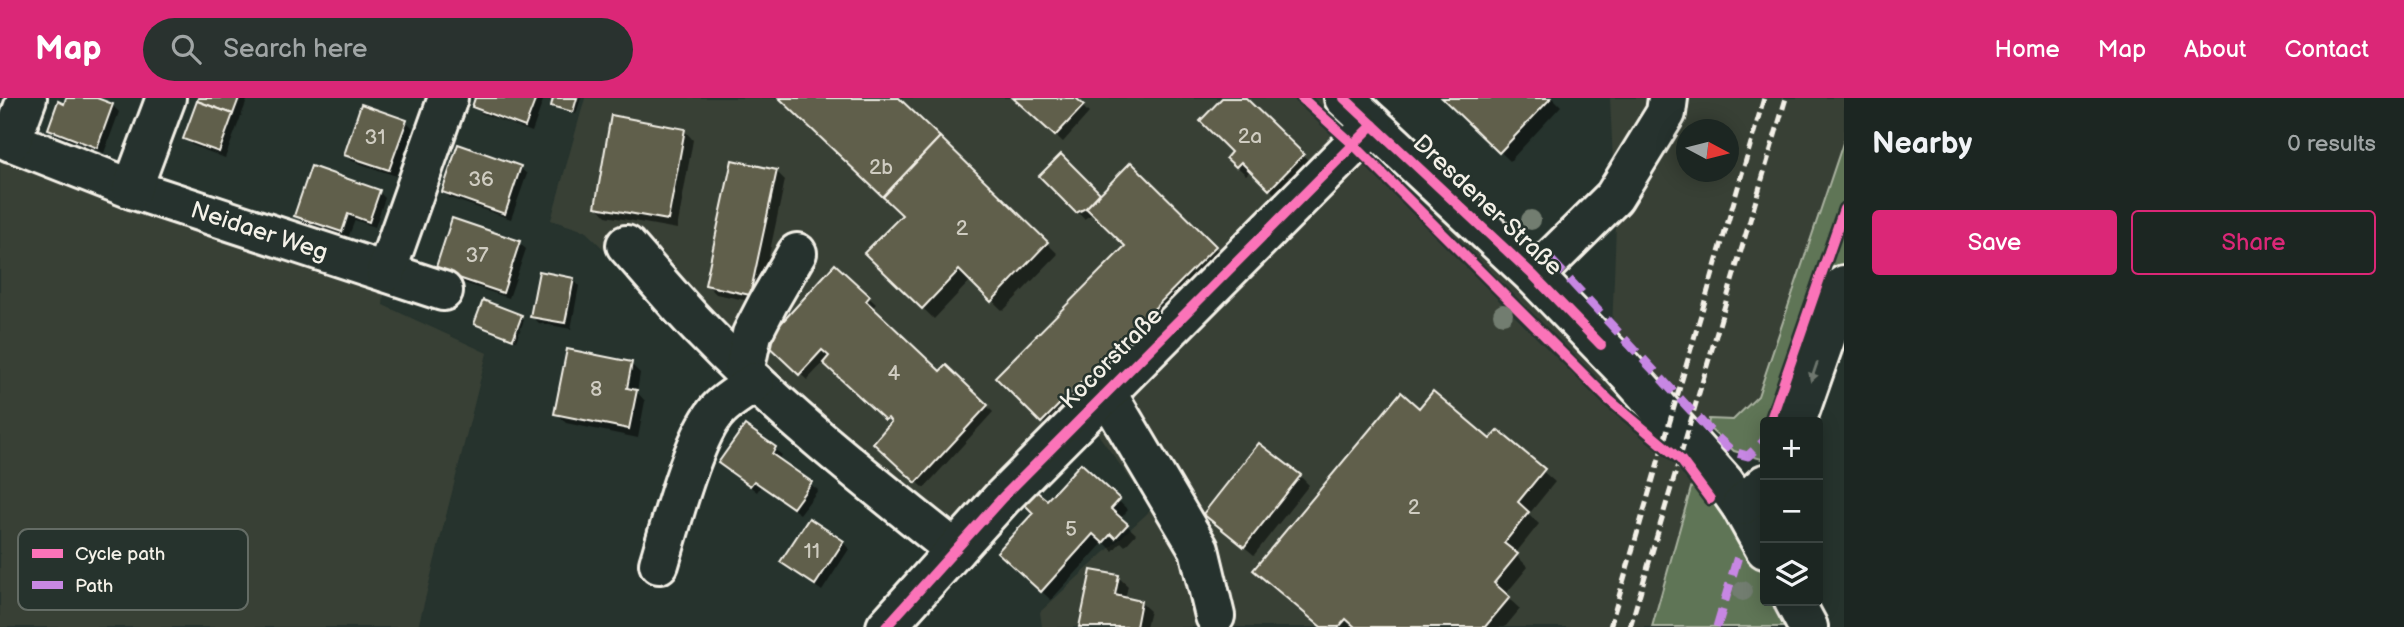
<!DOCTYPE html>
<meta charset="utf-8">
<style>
:root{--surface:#1c2622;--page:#29322f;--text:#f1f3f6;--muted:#a0a5a5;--line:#3a4340;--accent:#db2777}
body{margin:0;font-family:"Balsamiq Sans",sans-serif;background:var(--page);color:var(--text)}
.controls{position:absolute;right:21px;bottom:21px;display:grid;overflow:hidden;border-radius:7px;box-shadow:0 4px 18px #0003}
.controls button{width:63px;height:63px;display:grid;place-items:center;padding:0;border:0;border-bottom:2px solid var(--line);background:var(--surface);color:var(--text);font:35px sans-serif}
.compass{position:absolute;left:1676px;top:21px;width:63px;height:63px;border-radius:50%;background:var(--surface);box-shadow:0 4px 18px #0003;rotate:97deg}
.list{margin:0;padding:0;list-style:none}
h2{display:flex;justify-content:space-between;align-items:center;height:91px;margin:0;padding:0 28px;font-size:30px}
h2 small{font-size:23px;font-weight:400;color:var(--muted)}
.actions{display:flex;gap:14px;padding:21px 28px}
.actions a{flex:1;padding:16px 0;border:2px solid var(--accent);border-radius:7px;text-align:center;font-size:24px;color:var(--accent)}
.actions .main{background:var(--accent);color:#fff}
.icon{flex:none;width:38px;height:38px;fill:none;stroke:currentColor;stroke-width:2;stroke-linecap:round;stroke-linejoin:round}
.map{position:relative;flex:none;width:1844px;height:529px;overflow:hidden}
header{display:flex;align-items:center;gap:42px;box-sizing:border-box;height:98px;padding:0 35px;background:var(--accent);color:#fff}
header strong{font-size:33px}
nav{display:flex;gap:38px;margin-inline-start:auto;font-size:24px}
.search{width:490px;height:63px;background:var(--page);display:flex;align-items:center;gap:18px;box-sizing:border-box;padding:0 24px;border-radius:38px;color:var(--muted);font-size:26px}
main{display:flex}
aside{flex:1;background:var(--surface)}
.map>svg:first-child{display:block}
</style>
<header>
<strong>Map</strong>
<div class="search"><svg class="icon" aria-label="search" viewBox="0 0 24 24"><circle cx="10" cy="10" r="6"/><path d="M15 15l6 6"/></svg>Search here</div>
<nav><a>Home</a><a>Map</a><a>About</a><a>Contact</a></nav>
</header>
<main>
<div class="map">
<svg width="1844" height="529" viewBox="0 0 1844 529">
<rect width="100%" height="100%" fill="#26332d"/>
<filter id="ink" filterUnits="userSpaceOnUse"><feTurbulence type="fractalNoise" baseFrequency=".0143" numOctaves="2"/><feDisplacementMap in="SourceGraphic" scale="14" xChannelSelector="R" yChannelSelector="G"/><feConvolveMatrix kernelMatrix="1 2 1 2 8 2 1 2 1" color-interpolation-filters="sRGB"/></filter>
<g filter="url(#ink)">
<g fill="#384036" fill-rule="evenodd">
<path d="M585,0H1343L1612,233L1616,127L1610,0H1844V42L1758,298L1733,322L1709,321L1652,529H1042L1040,514L1152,411L1084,317L955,452L613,160L585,133L551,122ZM1686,32H1728V74H1686Z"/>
<polygon points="0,41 386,177 383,207 487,255 418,529 0,529"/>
</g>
<g fill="#5f7457" stroke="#aab2a0" stroke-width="2">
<polygon points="1844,42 1844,183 1795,324 1765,324 1765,362 1734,353 1708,329 1709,321 1733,322 1758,298"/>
<polygon points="1700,358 1765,454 1765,503 1793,503 1807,529 1652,529"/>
</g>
<g fill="#0007">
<polygon points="68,0 92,0 113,8 119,14 104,55 56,37 50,31"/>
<polygon points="200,0 248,0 225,60 192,47 185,41"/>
<polygon points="477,0 544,0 532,34 481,15 474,9"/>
<polygon points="555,0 581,0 576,16 556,10 553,7"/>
<polygon points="781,0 896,0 1058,156 1003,213 971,182 934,221 867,155 904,117"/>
<polygon points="1015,0 1074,0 1089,15 1063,44"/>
<polygon points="1224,0 1244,0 1312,66 1279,100 1251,72 1246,77 1228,60 1234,54"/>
<polygon points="1444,0 1553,0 1561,8 1510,63"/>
<polygon points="406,23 413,30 396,78 352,63 346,56"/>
<polygon points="684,32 693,42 677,131 606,118 597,108"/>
<polygon points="1061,59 1100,98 1131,66 1225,160 1053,335 998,279 1127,148 1094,115 1084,121 1041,78"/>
<polygon points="520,70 527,76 511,121 450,100 444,94"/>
<polygon points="776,73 785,82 759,205 716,196 707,187"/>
<polygon points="379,94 385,100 375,129 355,122 348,140 303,124 296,118"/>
<polygon points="519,145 526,151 509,200 443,178"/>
<polygon points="835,169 876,206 871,211 940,275 946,269 993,314 924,390 875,345 892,326 824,264 807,282 766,244"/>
<polygon points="573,181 579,188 571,231 539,225 532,218"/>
<polygon points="484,204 524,222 516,243 476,225"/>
<polygon points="631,266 640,275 637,294 645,303 638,340 566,325 556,315"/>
<polygon points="1419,312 1490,344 1498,334 1555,384 1529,416 1539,426 1515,456 1528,469 1505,497 1520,511 1505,529 1321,529"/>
<polygon points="745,329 782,357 778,362 818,392 800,416 761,388 757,394 720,365"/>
<polygon points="1081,367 1128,412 1120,421 1136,436 1125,448 1121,444 1113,453 1104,444 1051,502 1009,464 1047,405"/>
<polygon points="1300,378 1309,387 1254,457 1205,416"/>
<polygon points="843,444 849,451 822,493 782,464"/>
<polygon points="1118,479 1128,488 1125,501 1140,504 1150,513 1146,529 1080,529"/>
</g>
<g fill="#615f4b" stroke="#f4f1e8" stroke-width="2">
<polygon points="66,0 97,0 113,6 97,50 48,31 58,3 64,6"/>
<polygon points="198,0 239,0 233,16 197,3"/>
<polygon points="475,0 536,0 525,29 472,9"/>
<polygon points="553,0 577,0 573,14 551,8"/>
<polygon points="779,0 899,0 940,39 883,99"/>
<polygon points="1013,0 1076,0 1084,7 1055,38"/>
<polygon points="1222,0 1246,0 1304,56 1269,92 1241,64 1236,69 1226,60 1231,54 1200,23"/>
<polygon points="1442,0 1551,0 1499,55"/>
<polygon points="197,3 233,16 219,54 183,41"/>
<polygon points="361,6 407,22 389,72 344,57"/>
<polygon points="611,17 685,31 668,122 595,109"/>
<polygon points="940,39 1048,144 991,204 959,172 922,211 864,155 902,117 883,99"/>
<polygon points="458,46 521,68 505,116 442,94"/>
<polygon points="1061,56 1100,95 1086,110 1076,115 1039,78"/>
<polygon points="732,62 777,72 750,197 705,187"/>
<polygon points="1131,64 1216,148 1041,325 995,279 1125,148 1086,110"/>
<polygon points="311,68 380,92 369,124 348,116 342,134 294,118"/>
<polygon points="452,120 520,143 503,195 435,172"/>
<polygon points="835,166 870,198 866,203 940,273 946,267 988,307 916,385 873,345 891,324 888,320 885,322 823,265 829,258 822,252 799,277 764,244"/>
<polygon points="539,173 574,180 565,225 530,219"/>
<polygon points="483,202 522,217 513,241 474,226"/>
<polygon points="567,251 632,264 627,290 637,292 629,331 554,316"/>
<polygon points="1433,293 1490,341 1498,332 1545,371 1518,404 1529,414 1504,445 1518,456 1494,485 1510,499 1485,529 1355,529 1346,521 1339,529 1321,529 1253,472 1401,294 1419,310"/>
<polygon points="745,327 776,349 772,356 812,384 793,410 754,383 750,388 718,365"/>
<polygon points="1259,345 1301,377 1244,449 1203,416"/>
<polygon points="1081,365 1120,401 1111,411 1128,426 1115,440 1111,436 1103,445 1093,436 1041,494 997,454 1033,415 1024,406 1036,393 1047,402"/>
<polygon points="809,420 844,443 815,487 780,464"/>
<polygon points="1091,472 1119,477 1115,497 1141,503 1136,529 1079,529"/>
</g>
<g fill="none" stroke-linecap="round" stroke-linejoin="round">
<defs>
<g id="minor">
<polyline points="1344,0 1534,178 1621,268 1724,384 1741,408 1765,451"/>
<path id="s1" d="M0,39L132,91L443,193"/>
<polyline points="11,44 27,0"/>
<polyline points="132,91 166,0"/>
<path d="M626,147C652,176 677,207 705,235C781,314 869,383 955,452"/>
<polyline points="386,174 448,0"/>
<polyline points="1534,178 1614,99 1666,15 1668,0"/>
<polyline points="744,274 752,236 768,205 797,155"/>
<polyline points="1106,294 1199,451 1215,518"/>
<polyline points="1796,324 1844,187"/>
<polyline points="1741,408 1765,386"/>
<path d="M659,466C670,430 694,334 720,310C730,300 744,293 755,284"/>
<polyline points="1794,503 1808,529"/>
<polyline points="886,529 1002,400 1373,27"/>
</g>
</defs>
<use href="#minor" stroke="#f4f1e8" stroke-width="44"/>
<use href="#minor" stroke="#26332d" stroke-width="38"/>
<g stroke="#f4f1e8" stroke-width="5" stroke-dasharray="10 5" stroke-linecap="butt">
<polyline points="1610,529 1764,0"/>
<polyline points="1630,529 1786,0"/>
</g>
<g stroke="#c787e3" stroke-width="9" stroke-dasharray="18 9" stroke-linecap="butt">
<polyline points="1551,162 1710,333 1733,354 1748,358 1764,343 1765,339"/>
<polyline points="1717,529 1739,455"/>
</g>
<defs>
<g id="cycleway">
<polyline points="1302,0 1354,47 1609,302 1681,362 1710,401"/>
<polyline points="1344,0 1534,178 1601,247"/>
<polyline points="1770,324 1844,111"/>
<polyline points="886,529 1002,400 1373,27"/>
</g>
</defs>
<use href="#cycleway" stroke="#26332d" stroke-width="15"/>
<use href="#cycleway" stroke="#fb73b8" stroke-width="10"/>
</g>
<g fill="#727d70">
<circle cx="1531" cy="122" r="10"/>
<circle cx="1503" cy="216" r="10"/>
<circle cx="1743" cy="493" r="10"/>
</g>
<defs><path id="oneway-solid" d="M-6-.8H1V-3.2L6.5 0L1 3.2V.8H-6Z" transform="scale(1.75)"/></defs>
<use fill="#6e766e" href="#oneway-solid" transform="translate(1814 274) rotate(109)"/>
</g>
<g text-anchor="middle" stroke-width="5" stroke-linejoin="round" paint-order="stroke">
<g font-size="21" fill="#cfccc1">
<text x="1250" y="45">2a</text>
<text x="375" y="46">31</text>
<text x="881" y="76">2b</text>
<text x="481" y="88">36</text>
<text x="962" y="137">2</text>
<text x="477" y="164">37</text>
<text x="894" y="282">4</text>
<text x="596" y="298">8</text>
<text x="1414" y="416">2</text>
<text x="1071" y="438">5</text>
<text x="812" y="460">11</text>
</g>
<g font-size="24" fill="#f4f1e8" stroke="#26332d">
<text transform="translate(1488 107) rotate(43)" y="8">Dresdener Straße</text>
<text dy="8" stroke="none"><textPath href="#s1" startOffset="276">Neidaer Weg</textPath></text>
<text transform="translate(1111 260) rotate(-45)" y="8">Kocorstraße</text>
</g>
</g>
<rect x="18" y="431" width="230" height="81" rx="10" fill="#26332d" stroke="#646c65" stroke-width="2"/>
<rect x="32" y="451" width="31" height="9" fill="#fb73b8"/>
<rect x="32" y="483" width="31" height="8" fill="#c787e3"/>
<g font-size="19" fill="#f4f1e8">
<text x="75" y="462">Cycle path</text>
<text x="75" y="494">Path</text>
</g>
</svg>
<div class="controls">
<button>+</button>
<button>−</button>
<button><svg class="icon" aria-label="layers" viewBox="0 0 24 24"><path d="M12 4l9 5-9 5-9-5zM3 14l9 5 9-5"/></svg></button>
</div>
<svg class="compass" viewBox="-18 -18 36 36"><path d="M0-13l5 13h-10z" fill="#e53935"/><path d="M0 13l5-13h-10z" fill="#a0a5a5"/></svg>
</div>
<aside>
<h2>Nearby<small>0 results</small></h2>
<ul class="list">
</ul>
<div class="actions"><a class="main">Save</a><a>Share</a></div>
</aside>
</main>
